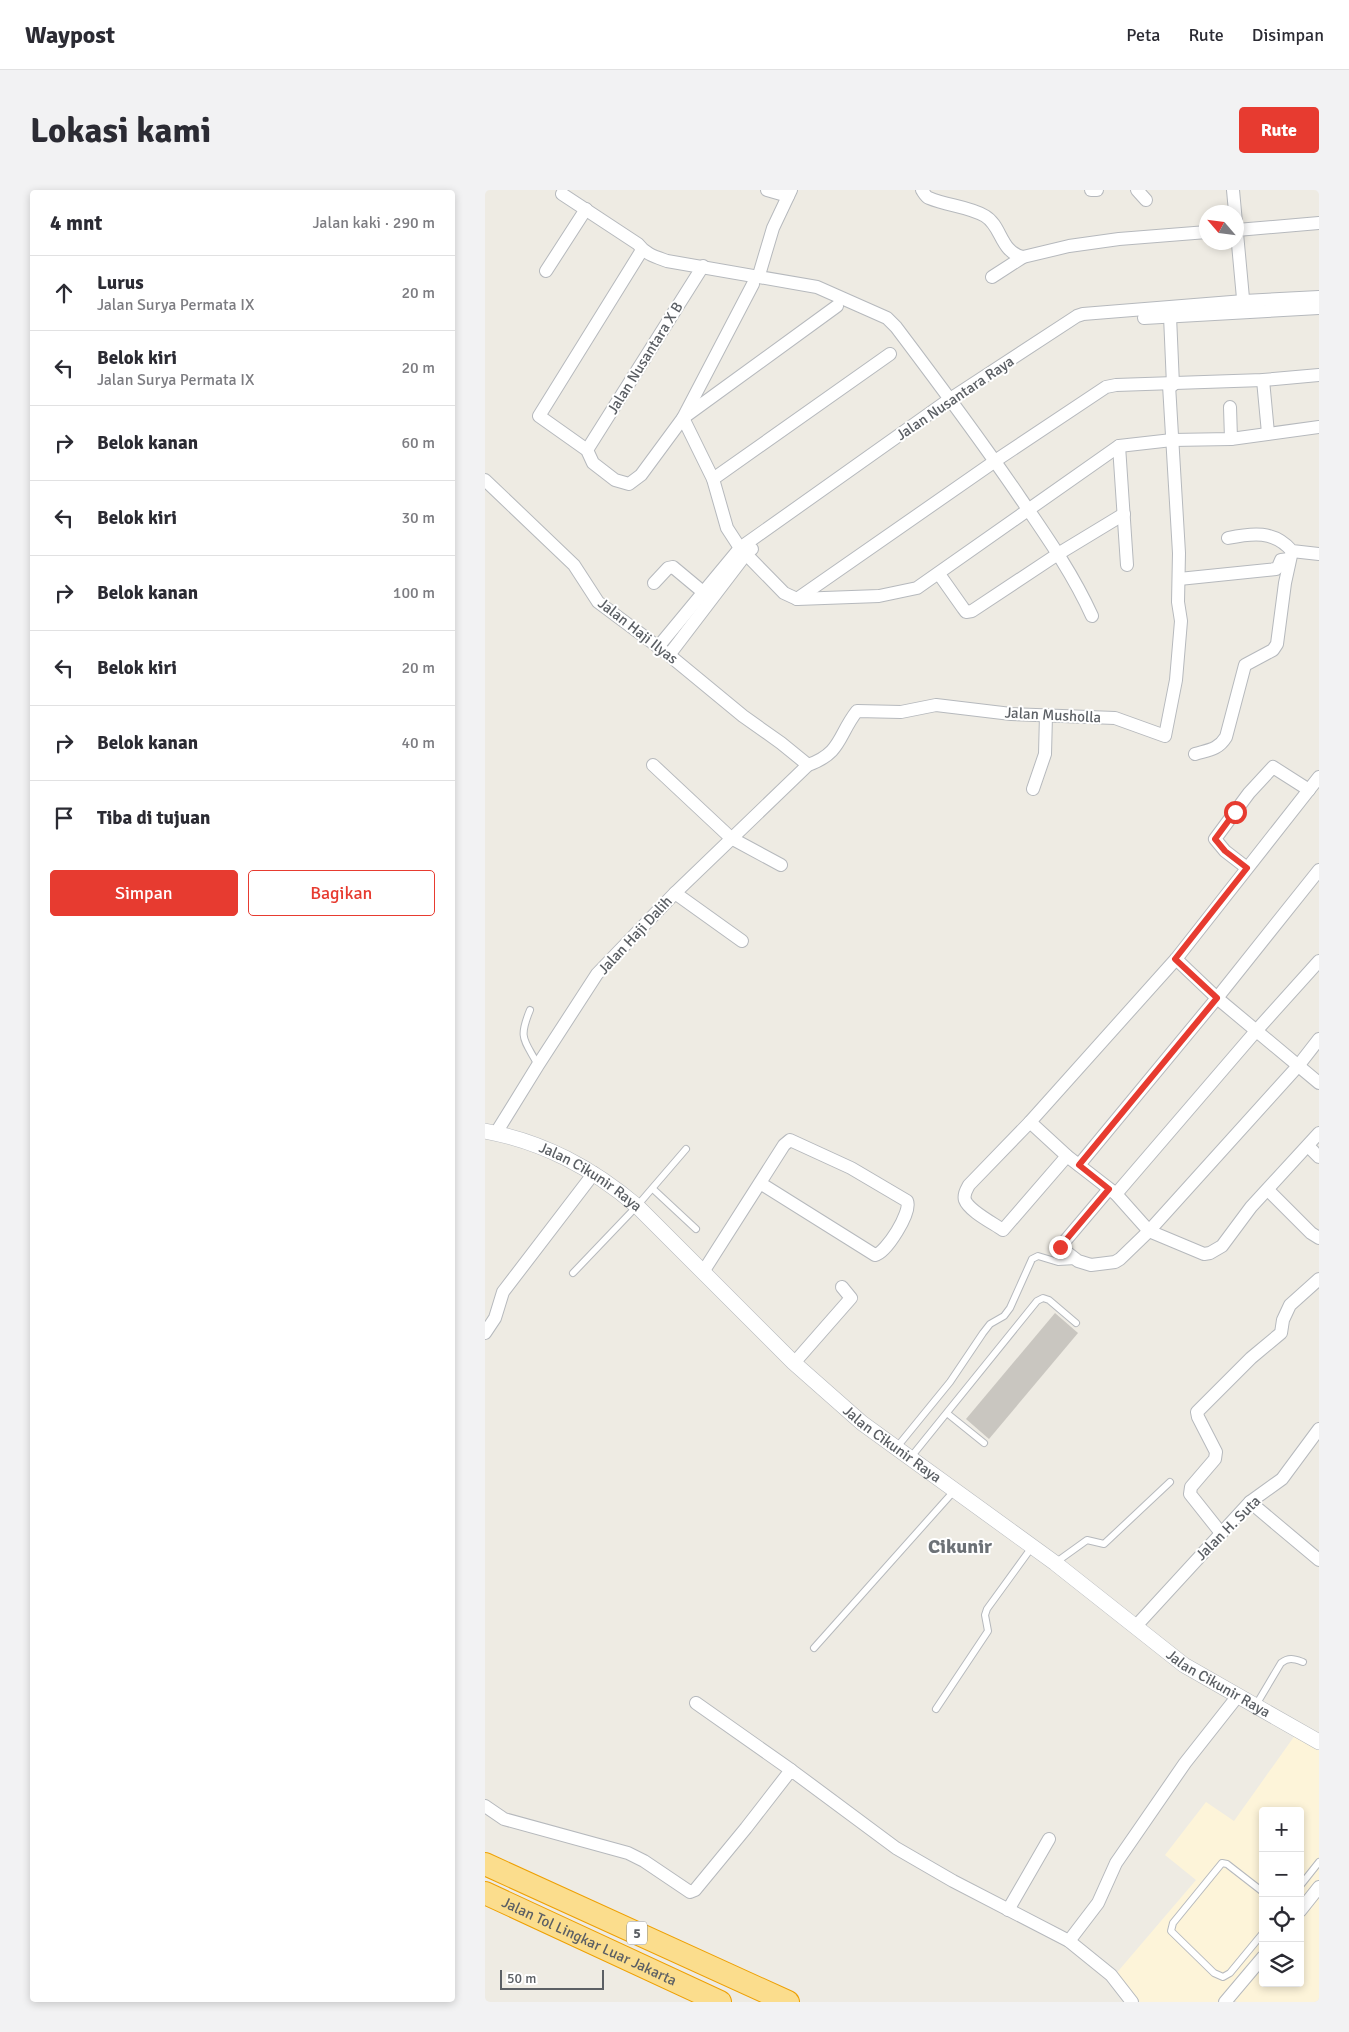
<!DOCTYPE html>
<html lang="id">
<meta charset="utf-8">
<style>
:root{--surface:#fff;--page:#f2f2f3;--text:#2b2b33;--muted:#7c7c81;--line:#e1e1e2;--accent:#e73b30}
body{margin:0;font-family:Signika,sans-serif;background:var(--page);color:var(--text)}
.controls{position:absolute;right:15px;bottom:15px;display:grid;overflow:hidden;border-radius:5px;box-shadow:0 2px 8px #0003}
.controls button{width:45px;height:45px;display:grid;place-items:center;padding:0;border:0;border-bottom:1px solid var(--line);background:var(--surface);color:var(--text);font:25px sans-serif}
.compass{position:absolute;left:714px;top:15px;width:45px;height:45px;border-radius:50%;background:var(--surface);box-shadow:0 2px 8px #0003;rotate:298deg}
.scale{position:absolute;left:15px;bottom:12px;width:104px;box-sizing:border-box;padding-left:5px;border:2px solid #5b5f64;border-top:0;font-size:14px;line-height:18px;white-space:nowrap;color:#5b5f64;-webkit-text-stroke:4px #fff;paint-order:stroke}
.stop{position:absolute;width:15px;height:15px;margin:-11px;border:4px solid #e73b30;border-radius:50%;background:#fff}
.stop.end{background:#e73b30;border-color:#fff;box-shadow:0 1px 5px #0008}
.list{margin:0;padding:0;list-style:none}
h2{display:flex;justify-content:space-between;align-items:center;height:65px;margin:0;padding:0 20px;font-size:21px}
h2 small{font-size:16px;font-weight:400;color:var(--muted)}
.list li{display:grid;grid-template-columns:32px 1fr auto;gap:15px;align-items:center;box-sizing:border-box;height:75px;padding:0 20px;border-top:1px solid var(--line)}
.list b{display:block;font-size:19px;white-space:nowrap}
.list p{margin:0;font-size:16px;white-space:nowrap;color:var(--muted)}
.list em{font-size:16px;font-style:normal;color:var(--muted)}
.actions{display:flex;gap:10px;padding:15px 20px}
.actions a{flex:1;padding:11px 0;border:1px solid var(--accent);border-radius:5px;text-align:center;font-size:18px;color:var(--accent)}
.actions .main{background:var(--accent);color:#fff}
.icon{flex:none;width:28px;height:28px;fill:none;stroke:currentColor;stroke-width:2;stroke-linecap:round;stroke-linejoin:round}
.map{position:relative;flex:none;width:834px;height:1812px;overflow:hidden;border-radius:5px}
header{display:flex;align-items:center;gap:30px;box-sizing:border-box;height:70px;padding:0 25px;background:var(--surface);border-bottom:1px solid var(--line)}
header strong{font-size:24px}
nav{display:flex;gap:28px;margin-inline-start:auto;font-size:18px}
.intro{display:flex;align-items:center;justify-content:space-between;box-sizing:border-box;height:120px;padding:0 30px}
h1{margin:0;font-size:35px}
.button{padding:12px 22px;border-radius:5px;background:var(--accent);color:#fff;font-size:18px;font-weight:700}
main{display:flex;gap:30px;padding:0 30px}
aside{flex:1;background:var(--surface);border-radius:5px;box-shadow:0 2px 8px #0003}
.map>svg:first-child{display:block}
</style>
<header>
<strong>Waypost</strong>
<nav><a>Peta</a><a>Rute</a><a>Disimpan</a></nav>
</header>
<div class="intro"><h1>Lokasi kami</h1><a class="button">Rute</a></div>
<main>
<aside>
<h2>4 mnt<small>Jalan kaki · 290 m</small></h2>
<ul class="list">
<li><svg class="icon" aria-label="ahead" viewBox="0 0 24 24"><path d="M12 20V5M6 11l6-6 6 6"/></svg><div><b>Lurus</b><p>Jalan Surya Permata IX</p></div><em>20 m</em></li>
<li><svg class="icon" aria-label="left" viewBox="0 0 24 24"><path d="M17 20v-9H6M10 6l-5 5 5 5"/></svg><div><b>Belok kiri</b><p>Jalan Surya Permata IX</p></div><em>20 m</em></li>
<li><svg class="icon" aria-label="right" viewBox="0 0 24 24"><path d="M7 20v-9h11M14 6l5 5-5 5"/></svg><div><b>Belok kanan</b></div><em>60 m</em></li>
<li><svg class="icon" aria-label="left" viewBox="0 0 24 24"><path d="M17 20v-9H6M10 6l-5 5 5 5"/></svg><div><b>Belok kiri</b></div><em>30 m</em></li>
<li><svg class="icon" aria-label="right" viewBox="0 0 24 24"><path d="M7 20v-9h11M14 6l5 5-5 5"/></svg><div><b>Belok kanan</b></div><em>100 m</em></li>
<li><svg class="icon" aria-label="left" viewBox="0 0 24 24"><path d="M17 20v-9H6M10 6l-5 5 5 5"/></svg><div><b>Belok kiri</b></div><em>20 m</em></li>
<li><svg class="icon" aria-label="right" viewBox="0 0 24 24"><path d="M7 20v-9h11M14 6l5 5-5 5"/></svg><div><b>Belok kanan</b></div><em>40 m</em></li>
<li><svg class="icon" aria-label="arrive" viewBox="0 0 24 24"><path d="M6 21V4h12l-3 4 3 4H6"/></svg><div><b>Tiba di tujuan</b></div></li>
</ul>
<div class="actions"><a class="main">Simpan</a><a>Bagikan</a></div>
</aside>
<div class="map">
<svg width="834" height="1812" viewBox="0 0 834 1812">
<rect width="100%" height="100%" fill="#eeebe3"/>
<path fill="#fdf4d9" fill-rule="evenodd" d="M813,1541L834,1558V1812H752L741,1803L733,1812H650L629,1786L711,1690L680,1665L721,1612L749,1631ZM778,1621H815V1793H778Z"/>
<polygon fill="#c9c6c0" points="570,1123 593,1143 504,1249 481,1229"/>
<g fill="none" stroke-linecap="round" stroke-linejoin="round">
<defs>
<g id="service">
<path d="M45,820C33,849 39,849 53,875"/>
<polyline points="168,999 211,1039"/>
<polyline points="88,1083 152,1016 201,959"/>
<polyline points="463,1224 499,1253"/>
<polyline points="412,1257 465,1192 498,1143 505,1134 519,1126 525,1118 547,1069 553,1066 573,1072 591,1071"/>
<polyline points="426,1267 552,1111 558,1108 564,1110 591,1133"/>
<polyline points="570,1373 602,1350 619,1354 685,1292"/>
<polyline points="329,1458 469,1301"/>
<path d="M771,1515L796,1473C804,1467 809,1469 818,1472"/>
<polyline points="451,1519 503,1441 500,1425 502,1419 547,1357"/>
<polyline points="815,1696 834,1672"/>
<polyline points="778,1702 742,1674 737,1673 688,1733 686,1741 729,1783 738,1787 745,1783 778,1743"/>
</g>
<g id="minor">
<polyline points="282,0 303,6"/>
<path d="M437,0C439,3 441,7 444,8C463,16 482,16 500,26C517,36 515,62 538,67"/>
<polyline points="606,0 612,0"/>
<polyline points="652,0 661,10"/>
<polyline points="748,0 759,119"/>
<path d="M77,4L153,54C160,64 171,67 182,71L332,97L402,128L411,137C454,194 496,250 536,309C562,347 588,384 607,426"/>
<polyline points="752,40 834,33"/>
<polyline points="157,60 54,226 102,260 108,273 130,290 144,294 156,285 198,228 352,116"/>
<polyline points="61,81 101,19"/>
<polyline points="274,85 288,38 306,0"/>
<polyline points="507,87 538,67 584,56 634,49 722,42"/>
<polyline points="268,94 198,228 228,289 242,338 255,358 299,403 312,409 394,406 432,398 634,256 687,250 746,249 834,237"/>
<polyline points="685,126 688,195"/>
<polyline points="659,128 834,118"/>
<polyline points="778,190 783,243"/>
<polyline points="745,217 746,249"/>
<polyline points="634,256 642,375"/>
<polyline points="102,260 218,76"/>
<polyline points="228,289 405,164"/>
<polyline points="0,290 89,375 113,412 184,465 258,526 296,553 323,575"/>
<path d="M743,348C767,343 789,340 807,361L834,364"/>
<polyline points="454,384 478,418 481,422 487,421 573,364 639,324"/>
<polyline points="694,389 791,379 793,377 796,370 804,369"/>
<polyline points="169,393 183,378 188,377 218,402"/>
<polyline points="312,409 516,267 621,197 631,195 778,190 834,185"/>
<polyline points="173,457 255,358 465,209 592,126 598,124 759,111 834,107"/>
<polyline points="184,465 261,364 267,359"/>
<path d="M710,564C723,560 733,560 741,547L760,475L788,460L792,454L800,393L807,361"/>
<polyline points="168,575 246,648 296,675"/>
<polyline points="548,599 560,564 561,525"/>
<polyline points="762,678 740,661 730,649 764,603 788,577 824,600"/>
<polyline points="190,703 257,751"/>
<polyline points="691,769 732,808 834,893"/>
<polyline points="545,932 582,966 631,1004 664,1041 719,1064 725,1063 737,1056 766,1017 834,943"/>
<path d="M11,943L53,875L112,784L190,703L323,575C357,563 353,545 372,521L416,522L451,515L526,524L630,528L680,546L691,490L696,431L693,412L694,363L684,195"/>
<polyline points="823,956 834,967"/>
<path d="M582,966L518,1040C508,1033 484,1021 480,1010C478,1004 482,999 484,995L545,932L691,769L834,587"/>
<polyline points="594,975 732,808 834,680"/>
<polyline points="624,999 575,1057 593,1071 606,1075 630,1072 635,1069 664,1041 813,876 834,849"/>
<polyline points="783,1000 826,1043 834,1048"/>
<polyline points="631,1004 771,841 834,771"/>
<path d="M218,1082L299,955L305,950L366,978L422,1011C427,1022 401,1063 390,1065L275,993"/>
<polyline points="0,1143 10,1128 18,1102 109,983"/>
<polyline points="309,1173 366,1108 357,1097"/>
<polyline points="765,1312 834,1370"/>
<polyline points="736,1343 705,1304 706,1297 730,1269 731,1262 713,1227 712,1222 766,1168 796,1143 798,1130 805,1115 834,1089"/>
<polyline points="651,1436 765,1312 797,1289 834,1239"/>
<polyline points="211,1513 306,1580"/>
<polyline points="0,1616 19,1629 143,1663 159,1671 205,1702 210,1700 261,1638 306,1580 411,1658 468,1691 584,1751 626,1785 647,1812"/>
<polyline points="523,1720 564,1649"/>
<polyline points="815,1721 834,1697"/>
<polyline points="584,1751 613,1713 631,1673 700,1573 752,1507"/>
<polyline points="740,1812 778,1767"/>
</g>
<g id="tertiary">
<path id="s1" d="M0,941C59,952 107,978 152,1016L309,1173L377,1233L570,1373L699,1475L834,1552"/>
</g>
<g id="motorway">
<polyline points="0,1674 303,1812"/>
<path id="s2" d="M0,1703L235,1812"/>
</g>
</defs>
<use href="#service" stroke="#b6b9bd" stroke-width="8"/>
<use href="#minor" stroke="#b6b9bd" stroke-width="14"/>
<use href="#tertiary" stroke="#b6b9bd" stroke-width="16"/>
<use href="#motorway" stroke="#eea003" stroke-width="24"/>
<use href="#service" stroke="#fff" stroke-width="6"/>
<use href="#minor" stroke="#fff" stroke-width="12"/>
<use href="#tertiary" stroke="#fff" stroke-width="15"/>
<use href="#motorway" stroke="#fbdd8d" stroke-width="22"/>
</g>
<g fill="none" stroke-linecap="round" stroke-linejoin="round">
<polyline stroke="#e73b30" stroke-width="6" points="575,1057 624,999 594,975 732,808 690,769 762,678 740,661 730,649 750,622"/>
</g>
<g text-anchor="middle" stroke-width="4" stroke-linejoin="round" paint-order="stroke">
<rect fill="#fff" stroke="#8c8f92" stroke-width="1" x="142" y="1731.5" width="20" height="23" rx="4"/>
<g font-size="14" font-weight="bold" fill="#5b5f64">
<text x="152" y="1748">5</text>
</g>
<g font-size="15" fill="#5b5f64" stroke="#fff">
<text transform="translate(160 168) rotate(-58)" y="5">Jalan Nusantara X B</text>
<text transform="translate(470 208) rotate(-34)" y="5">Jalan Nusantara Raya</text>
<text transform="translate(153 441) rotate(38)" y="5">Jalan Haji Ilyas</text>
<text transform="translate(568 525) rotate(3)" y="5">Jalan Musholla</text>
<text transform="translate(150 745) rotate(-47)" y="5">Jalan Haji Dalih</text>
<text dy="5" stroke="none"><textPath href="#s1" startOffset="116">Jalan Cikunir Raya</textPath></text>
<text dy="5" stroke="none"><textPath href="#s1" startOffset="521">Jalan Cikunir Raya</textPath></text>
<text transform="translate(743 1338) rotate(-45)" y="5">Jalan H. Suta</text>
<text dy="5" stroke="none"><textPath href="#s1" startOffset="926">Jalan Cikunir Raya</textPath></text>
<text dy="5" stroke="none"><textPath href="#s2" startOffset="115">Jalan Tol Lingkar Luar Jakarta</textPath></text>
</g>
<g font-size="20" font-weight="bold" fill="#6c7176" stroke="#fff">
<text x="475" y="1363">Cikunir</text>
</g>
</g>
</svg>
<div class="controls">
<button>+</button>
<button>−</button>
<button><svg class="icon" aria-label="locate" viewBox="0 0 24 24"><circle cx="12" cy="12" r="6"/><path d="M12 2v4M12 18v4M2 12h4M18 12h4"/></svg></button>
<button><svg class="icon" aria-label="layers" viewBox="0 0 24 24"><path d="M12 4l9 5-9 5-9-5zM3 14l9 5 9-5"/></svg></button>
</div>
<svg class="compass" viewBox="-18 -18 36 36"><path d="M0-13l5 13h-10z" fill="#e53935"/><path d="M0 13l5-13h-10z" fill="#7c7c81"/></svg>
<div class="scale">50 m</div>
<div class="stop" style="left:750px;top:622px"></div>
<div class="stop end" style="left:575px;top:1057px"></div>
</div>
</main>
